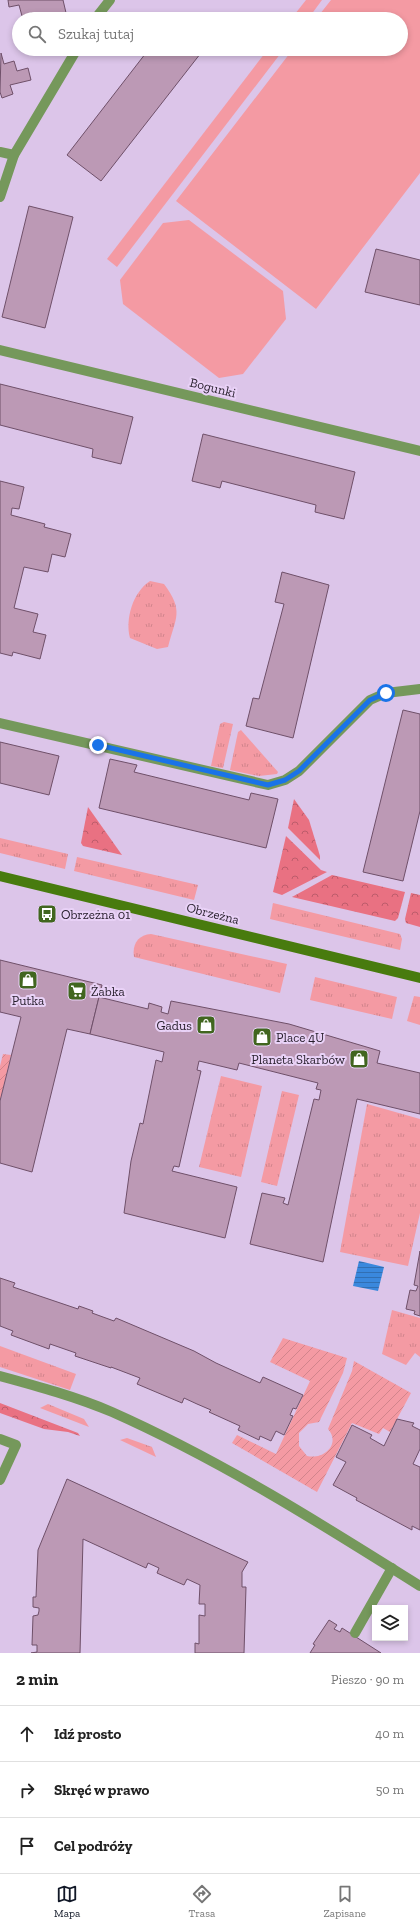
<!DOCTYPE html>
<html lang="pl">
<meta charset="utf-8">
<style>
:root{--surface:#fff;--page:#f2f2f2;--text:#222;--muted:#767676;--line:#e0e0e0;--accent:#111827}
body{margin:0;font-family:"Zilla Slab",serif;background:var(--page);color:var(--text)}
.controls{position:absolute;right:12px;bottom:12px;display:grid;overflow:hidden;border-radius:0px;box-shadow:0 2px 6px #0003}
.controls button{width:36px;height:36px;display:grid;place-items:center;padding:0;border:0;border-bottom:1px solid var(--line);background:var(--surface);color:var(--text);font:20px sans-serif}
.stop{position:absolute;width:12px;height:12px;margin:-9px;border:3px solid #1a73e8;border-radius:50%;background:#fff}
.stop.end{background:#1a73e8;border-color:#fff;box-shadow:0 1px 4px #0008}
.list{margin:0;padding:0;list-style:none}
h2{display:flex;justify-content:space-between;align-items:center;height:52px;margin:0;padding:0 16px;font-size:17px}
h2 small{font-size:13px;font-weight:400;color:var(--muted)}
.list li{display:grid;grid-template-columns:26px 1fr auto;gap:12px;align-items:center;box-sizing:border-box;height:56px;padding:0 16px;border-top:1px solid var(--line)}
.list b{display:block;font-size:15px;white-space:nowrap}
.list em{font-size:13px;font-style:normal;color:var(--muted)}
.icon{flex:none;width:22px;height:22px;fill:none;stroke:currentColor;stroke-width:2;stroke-linecap:round;stroke-linejoin:round}
.map{position:relative;flex:none;width:420px;height:1653px;overflow:hidden}
.search{position:absolute;background:var(--surface);box-shadow:0 2px 6px #0003;left:12px;right:12px;top:12px;height:44px;display:flex;align-items:center;gap:10px;box-sizing:border-box;padding:0 14px;border-radius:22px;color:var(--muted);font-size:15px}
.sheet{height:220px;background:var(--surface)}
nav{display:flex;justify-content:space-around;align-items:center;box-sizing:border-box;height:56px;border-top:1px solid var(--line);background:var(--surface);font-size:11px;color:var(--muted)}
nav a{display:grid;justify-items:center;gap:2px}
nav .on{color:var(--accent)}
.map>svg:first-child{display:block}
</style>
<div class="map">
<svg width="420" height="1653" viewBox="0 0 420 1653">
<defs>
<pattern id="grass-tufts" width="24" height="20" patternUnits="userSpaceOnUse"><rect width="24" height="20" fill="#f49aa3"/><path d="M3 7l-1-3M5 7V3M7 7l1-3M15 17l-1-3M17 17v-4M19 17l1-3" fill="none" stroke="#d1848c"/></pattern>
<pattern id="forest-crowns" width="20" height="18" patternUnits="userSpaceOnUse"><rect width="20" height="18" fill="#e97182"/><path d="M2 6a3 3 0 1 1 6 0M12 15a3 3 0 1 1 6 0" fill="none" stroke="#bd5c6b"/></pattern>
<pattern id="garden-furrows" width="10" height="10" patternUnits="userSpaceOnUse"><rect width="10" height="10" fill="#f49aa3"/><path d="M-1 1l2-2M0 10L10 0M9 11l2-2" fill="none" stroke="#d1848c"/></pattern>
<pattern id="water-rules" width="6" height="5" patternUnits="userSpaceOnUse"><rect width="6" height="5" fill="#3a88dd"/><path d="M0 2.5h6" fill="none" stroke="#316fb3"/></pattern>
</defs>
<rect width="100%" height="100%" fill="#dcc5e9"/>
<g fill="url(#grass-tufts)">
<path d="M150,581L164,584C184,611 176,617 168,647L157,649L130,638C125,619 133,592 150,581Z"/>
<polygon points="224,722 233,724 223,768 211,766 220,724"/>
<polygon points="241,730 278,772 277,774 259,776 230,770 238,732"/>
<polygon points="0,838 68,854 65,869 0,853"/>
<polygon points="77,857 198,885 194,900 74,871"/>
<polygon points="273,903 400,934 402,939 400,950 270,919"/>
<path d="M151,934L287,964L280,993L134,957C132,944 138,935 151,934Z"/>
<polygon points="315,977 397,997 392,1019 310,1000"/>
<polygon points="414,996 420,997 420,1025 407,1021"/>
<polygon points="221,1076 262,1086 241,1177 199,1167"/>
<polygon points="282,1091 299,1095 277,1186 261,1182"/>
<polygon points="367,1104 420,1119 420,1213 408,1266 340,1252"/>
<polygon points="392,1310 420,1318 420,1357 415,1353 406,1365 382,1354"/>
<polygon points="0,1346 76,1374 70,1390 0,1367"/>
<polygon points="48,1404 84,1419 89,1427 40,1408"/>
<polygon points="127,1438 152,1447 156,1457 120,1440"/>
</g>
<g fill="url(#forest-crowns)">
<polygon points="294,799 309,820 320,856 320,860 288,828"/>
<polygon points="88,807 122,855 83,846 81,843"/>
<polygon points="286,836 321,870 327,872 282,895 273,892"/>
<polygon points="332,875 405,892 398,918 395,921 292,897"/>
<polygon points="411,893 420,895 420,927 406,923 405,919"/>
<polygon points="0,1403 78,1433 80,1436 68,1432 44,1429 0,1413"/>
</g>
<g fill="url(#garden-furrows)">
<polygon points="3,1054 11,1055 0,1101 0,1066"/>
<path d="M283,1338L347,1358L343,1373L319,1422L308,1424L299,1433V1446L307,1456C324,1460 341,1444 328,1429L352,1371L354,1361L411,1393L390,1432L383,1428L379,1434L352,1423L317,1492L232,1443L237,1435L276,1454L310,1381L270,1362Z"/>
</g>
<g fill="#f49aa3">
<polygon points="306,0 322,0 308,19 291,19"/>
<polygon points="331,0 420,0 420,173 316,309 176,201 293,49 401,49 401,19 316,19"/>
<polygon points="268,49 284,49 117,267 107,259"/>
<polygon points="189,220 283,291 286,319 243,374 219,378 123,304 120,280 163,223"/>
</g>
<polygon fill="url(#water-rules)" points="359,1261 384,1267 378,1291 353,1286"/>
<g fill="#bc99b5" stroke="#6f5069">
<polygon points="8,0 63,0 67,17 33,19 32,13 22,16 19,5 9,7"/>
<polygon points="149,49 204,49 101,181 67,155"/>
<polygon points="1,53 4,64 14,61 17,71 28,68 31,80 10,85 13,94 2,98 0,92"/>
<polygon points="29,206 73,217 45,328 2,317"/>
<polygon points="376,249 420,260 420,305 365,292"/>
<polygon points="0,384 133,417 121,464 92,457 93,449 0,425"/>
<polygon points="203,434 355,472 344,519 315,512 316,505 222,481 220,488 192,481"/>
<polygon points="0,481 24,487 19,509 12,508 11,515 45,524 44,527 71,534 65,557 52,554 48,572 24,567 14,608 38,614 33,632 46,635 40,659 13,652 12,656 0,653"/>
<polygon points="282,572 329,585 293,738 246,726 253,698 259,699 284,604 275,602"/>
<polygon points="403,710 420,714 420,811 403,881 363,872"/>
<polygon points="0,742 59,756 49,795 0,783"/>
<polygon points="110,759 137,765 134,772 249,800 251,793 278,799 266,848 99,808"/>
<polygon points="0,960 102,985 90,1034 67,1029 32,1172 0,1163 0,1101 21,1017 0,1012"/>
<polygon points="99,997 148,1009 149,1003 162,1007 161,1012 168,1014 171,1001 289,1024 380,1051 377,1063 420,1073 420,1114 357,1099 323,1262 250,1244 262,1193 285,1198 283,1203 288,1205 314,1099 319,1100 321,1090 316,1089 318,1083 239,1063 237,1070 199,1061 197,1070 201,1071 179,1167 174,1166 172,1171 237,1187 225,1238 124,1213 131,1161 140,1123 143,1124 156,1060 162,1062 164,1052 90,1034"/>
<polygon points="420,1251 420,1316 414,1314 415,1311 406,1309 410,1290 416,1291 418,1286 414,1285"/>
<polygon points="0,1278 15,1283 13,1287 78,1309 79,1306 93,1311 92,1313 114,1321 116,1318 194,1351 216,1363 260,1383 263,1377 303,1395 296,1409 293,1408 290,1415 293,1416 284,1435 276,1431 271,1441 260,1436 259,1440 238,1430 240,1426 209,1412 211,1410 197,1404 184,1398 182,1403 137,1384 140,1378 111,1367 111,1368 75,1356 76,1353 50,1344 49,1349 11,1335 13,1331 0,1326"/>
<polygon points="397,1419 414,1423 412,1426 420,1430 420,1449 413,1464 420,1467 420,1530 412,1526 412,1530 356,1500 357,1498 333,1485 346,1462 336,1457 352,1425 372,1435 370,1438 384,1446"/>
<polygon points="67,1479 248,1562 242,1572 242,1587 246,1587 244,1653 195,1653 195,1643 199,1644 199,1615 205,1616 205,1604 199,1604 200,1585 187,1579 184,1585 157,1573 159,1568 148,1563 146,1568 83,1539 80,1653 31,1653 37,1652 37,1645 32,1645 33,1616 38,1615 39,1611 39,1608 33,1607 33,1597 36,1597 38,1550"/>
<polygon points="329,1620 337,1625 334,1629 340,1632 342,1628 381,1653 310,1653 315,1645 313,1644"/>
</g>
<g fill="none" stroke-linecap="round" stroke-linejoin="round">
<g stroke="#75985b" stroke-width="10">
<polyline points="0,152 14,155"/>
<polyline points="0,723 268,785 285,780 299,771 370,700 386,693 420,689"/>
<path d="M0,1376C37,1386 77,1397 112,1412C220,1460 320,1523 420,1586"/>
<polyline points="355,1633 392,1568"/>
</g>
<g stroke="#75985b" stroke-width="10">
<polyline points="95,19 110,0"/>
<polyline points="0,197 14,155 77,49"/>
<polyline points="0,350 420,451"/>
<polyline points="0,1439 16,1445 0,1480"/>
</g>
<polyline stroke="#487b0e" stroke-width="10" points="0,876 420,978"/>
</g>
<g fill="none" stroke-linecap="round" stroke-linejoin="round">
<polyline stroke="#1a73e8" stroke-width="5" points="98,745 268,785 285,780 299,771 370,700 386,693"/>
</g>
<defs>
<symbol id="bus-square" viewBox="-11 -11 22 22"><rect x="-9" y="-9" width="18" height="18" rx="4" fill="#41661f" stroke="#e9d2f7"/><path d="M-5-6H5V4H4V6H2V4H-2V6H-4V4H-5ZM-3.5-4V0h7V-4ZM-3.5 1.2v1.5H-2V1.2ZM2 1.2v1.5H3.5V1.2Z" fill="#fff"/></symbol>
<symbol id="shop-square" viewBox="-11 -11 22 22"><rect x="-9" y="-9" width="18" height="18" rx="4" fill="#41661f" stroke="#e9d2f7"/><path d="M-5-2.5h2.3a2.7 3.5 0 0 1 5.4 0H5L5.5 6h-11ZM-1.5-2.5h3a1.5 2.3 0 0 0-3 0Z" fill="#fff"/></symbol>
<symbol id="supermarket-square" viewBox="-11 -11 22 22"><rect x="-9" y="-9" width="18" height="18" rx="4" fill="#41661f" stroke="#e9d2f7"/><path d="M-6-5.5h2.5l.6 2H6L4.5 2H-2.5L-4.4-4H-6ZM-1.5 3.2a1.3 1.3 0 1 0 .1 0ZM3 3.2a1.3 1.3 0 1 0 .1 0Z" fill="#fff"/></symbol>
</defs>
<g fill-rule="evenodd">
<use href="#bus-square" x="36" y="903" width="22" height="22"/>
<use href="#shop-square" x="17" y="969" width="22" height="22"/>
<use href="#supermarket-square" x="66" y="980" width="22" height="22"/>
<use href="#shop-square" x="195" y="1014" width="22" height="22"/>
<use href="#shop-square" x="251" y="1026" width="22" height="22"/>
<use href="#shop-square" x="348" y="1048" width="22" height="22"/>
</g>
<g text-anchor="middle" stroke-width="4" stroke-linejoin="round" paint-order="stroke">
<g font-size="13" fill="#251d2a" stroke="#e9d2f7">
<text transform="translate(213 387) rotate(14)" y="5">Bogunki</text>
<text transform="translate(213 913) rotate(14)" y="5">Obrzeżna</text>
</g>
<g font-size="13" fill="#251d2a" stroke="#e9d2f7" text-anchor="start">
<text x="61" y="919">Obrzeżna 01</text>
<text x="91" y="996">Żabka</text>
<text x="28" y="1005" text-anchor="middle">Putka</text>
<text x="192" y="1030" text-anchor="end">Gadus</text>
<text x="276" y="1042">Place 4U</text>
<text x="345" y="1064" text-anchor="end">Planeta Skarbów</text>
</g>
</g>
</svg>
<div class="controls">
<button><svg class="icon" aria-label="layers" viewBox="0 0 24 24"><path d="M12 4l9 5-9 5-9-5zM3 14l9 5 9-5"/></svg></button>
</div>
<div class="stop" style="left:386px;top:693px"></div>
<div class="stop end" style="left:98px;top:745px"></div>
<div class="search"><svg class="icon" aria-label="search" viewBox="0 0 24 24"><circle cx="10" cy="10" r="6"/><path d="M15 15l6 6"/></svg>Szukaj tutaj</div>
</div>
<section class="sheet">
<h2>2 min<small>Pieszo · 90 m</small></h2>
<ul class="list">
<li><svg class="icon" aria-label="ahead" viewBox="0 0 24 24"><path d="M12 20V5M6 11l6-6 6 6"/></svg><div><b>Idź prosto</b></div><em>40 m</em></li>
<li><svg class="icon" aria-label="right" viewBox="0 0 24 24"><path d="M7 20v-9h11M14 6l5 5-5 5"/></svg><div><b>Skręć w prawo</b></div><em>50 m</em></li>
<li><svg class="icon" aria-label="arrive" viewBox="0 0 24 24"><path d="M6 21V4h12l-3 4 3 4H6"/></svg><div><b>Cel podróży</b></div></li>
</ul>
</section>
<nav>
<a class="on"><svg class="icon" aria-label="map" viewBox="0 0 24 24"><path d="M3 6l6-2 6 2 6-2v14l-6 2-6-2-6 2zM9 4v14M15 6v14"/></svg>Mapa</a>
<a><svg class="icon" aria-label="directions" viewBox="0 0 24 24"><path d="M12 3l9 9-9 9-9-9zM9 14v-3h6M13 9l2 2-2 2"/></svg>Trasa</a>
<a><svg class="icon" aria-label="saved" viewBox="0 0 24 24"><path d="M7 4h10v16l-5-4-5 4z"/></svg>Zapisane</a>
</nav>
